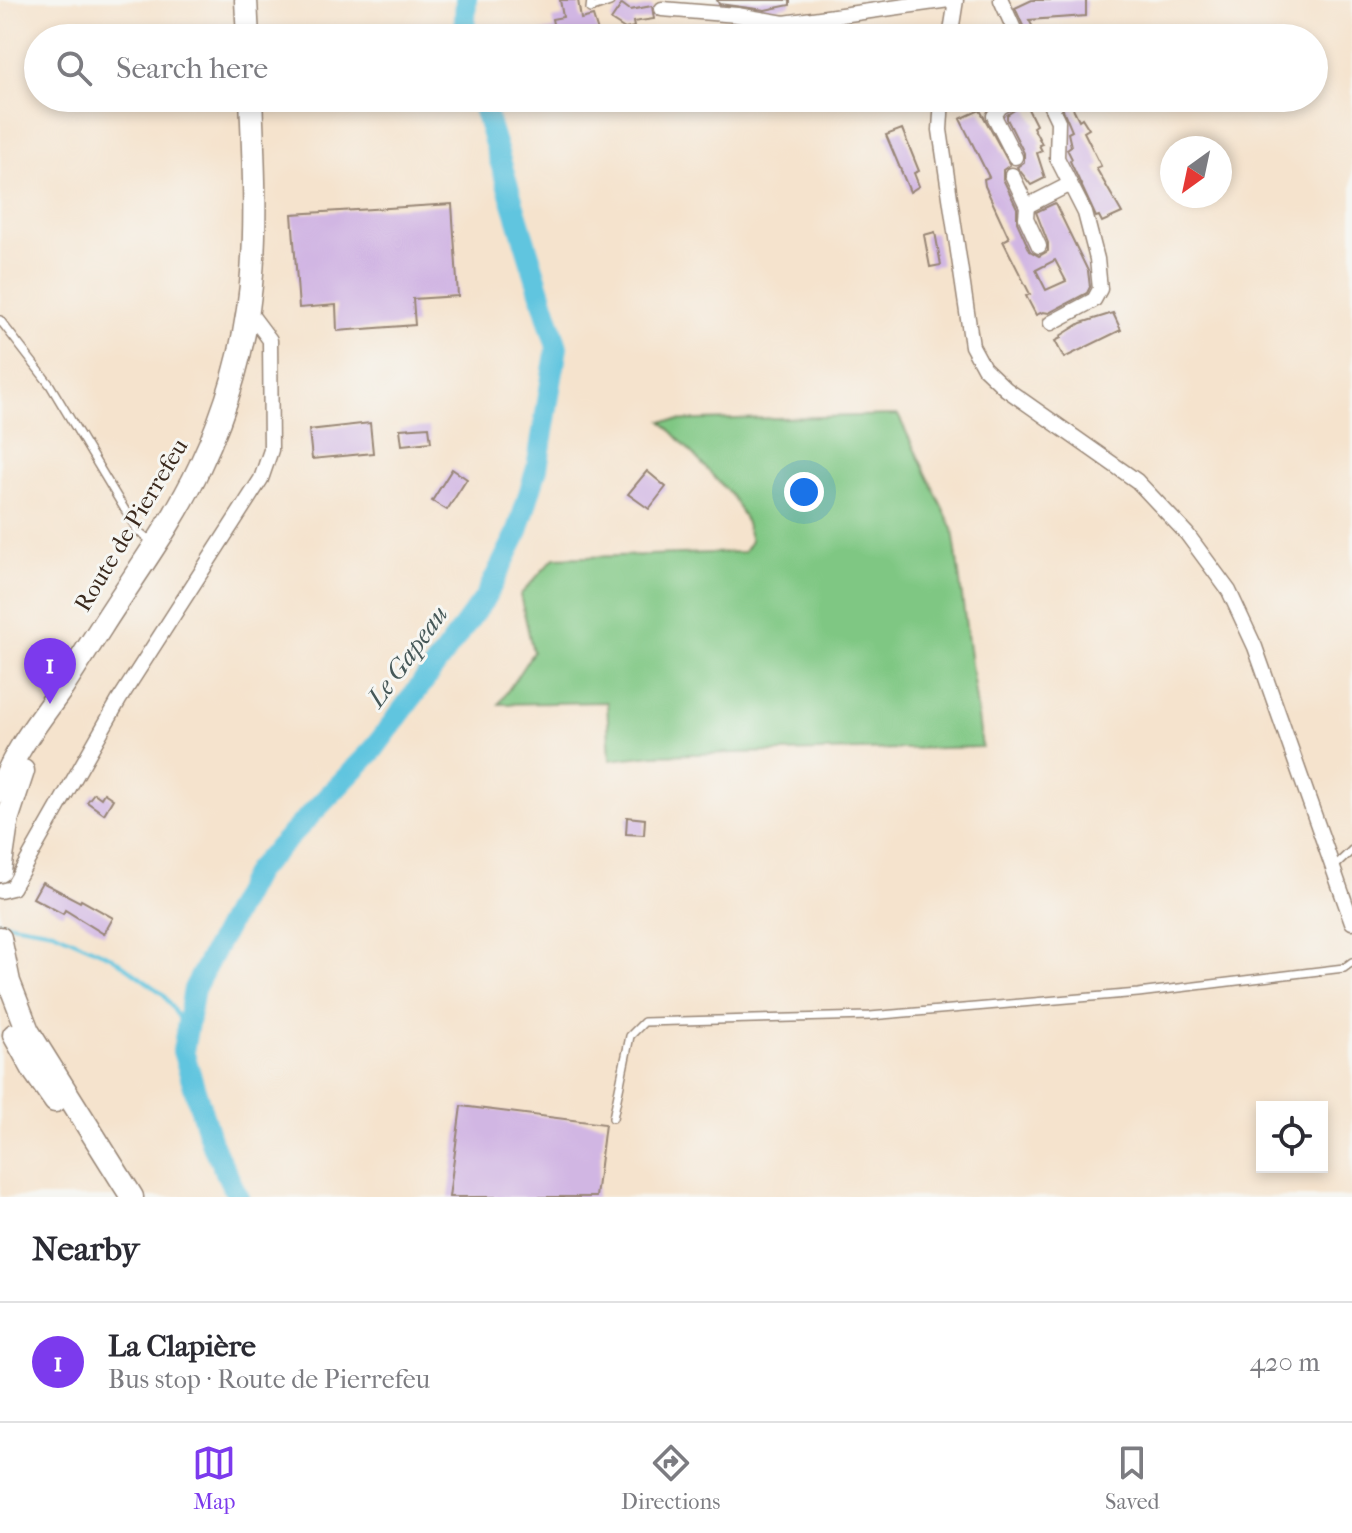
<!DOCTYPE html>
<meta charset="utf-8">
<style>
:root{--surface:#fff;--page:#f7f7f7;--text:#2b2b33;--muted:#7c7c81;--line:#e1e1e2;--accent:#7c3aed}
body{margin:0;font-family:"IM FELL French Canon",serif;background:var(--page);color:var(--text)}
.controls{position:absolute;right:24px;bottom:24px;display:grid;overflow:hidden;border-radius:0px;box-shadow:0 4px 12px #0003}
.controls button{width:72px;height:72px;display:grid;place-items:center;padding:0;border:0;border-bottom:2px solid var(--line);background:var(--surface);color:var(--text);font:40px sans-serif}
.compass{position:absolute;left:1160px;top:136px;width:72px;height:72px;border-radius:50%;background:var(--surface);box-shadow:0 4px 12px #0003;rotate:213deg}
.you{position:absolute;left:804px;top:492px;width:28px;height:28px;margin:-20px;border:6px solid #fff;border-radius:50%;background:#1a73e8;box-shadow:0 0 0 12px #1a73e833}
.badge{display:grid;place-items:center;width:52px;height:52px;border-radius:50%;background:var(--accent);color:#fff;font-size:26px;font-weight:700}
.pin{position:absolute;translate:-50% -66px;filter:drop-shadow(0 2px 4px #0008)}
.pin::after{content:'';position:absolute;top:42px;width:28px;height:24px;background:inherit;clip-path:polygon(0 0,100% 0,50% 100%)}
.list{margin:0;padding:0;list-style:none}
h2{display:flex;justify-content:space-between;align-items:center;height:104px;margin:0;padding:0 32px;font-size:34px}
h2 small{font-size:26px;font-weight:400;color:var(--muted)}
.list li{display:grid;grid-template-columns:52px 1fr auto;gap:24px;align-items:center;box-sizing:border-box;height:120px;padding:0 32px;border-top:2px solid var(--line)}
.list b{display:block;font-size:30px;white-space:nowrap}
.list p{margin:0;font-size:26px;white-space:nowrap;color:var(--muted)}
.list em{font-size:26px;font-style:normal;color:var(--muted)}
.icon{flex:none;width:44px;height:44px;fill:none;stroke:currentColor;stroke-width:2;stroke-linecap:round;stroke-linejoin:round}
.map{position:relative;flex:none;width:1352px;height:1197px;overflow:hidden}
.search{position:absolute;background:var(--surface);box-shadow:0 4px 12px #0003;left:24px;right:24px;top:24px;height:88px;display:flex;align-items:center;gap:20px;box-sizing:border-box;padding:0 28px;border-radius:44px;color:var(--muted);font-size:30px}
.sheet{height:224px;background:var(--surface)}
nav{display:flex;justify-content:space-around;align-items:center;box-sizing:border-box;height:112px;border-top:2px solid var(--line);background:var(--surface);font-size:22px;color:var(--muted)}
nav a{display:grid;justify-items:center;gap:4px}
nav .on{color:var(--accent)}
.map>svg:first-child{display:block}
</style>
<div class="map">
<svg width="1352" height="1197" viewBox="0 0 1352 1197">
<rect width="100%" height="100%" fill="#f6f6f2"/>
<filter id="ink" filterUnits="userSpaceOnUse"><feTurbulence type="fractalNoise" baseFrequency=".0125" numOctaves="2"/><feDisplacementMap in="SourceGraphic" scale="16" xChannelSelector="R" yChannelSelector="G"/><feConvolveMatrix kernelMatrix="1 2 1 2 8 2 1 2 1" color-interpolation-filters="sRGB"/></filter>
<filter id="wash" filterUnits="userSpaceOnUse"><feTurbulence type="fractalNoise" baseFrequency=".006" numOctaves="4" result="noise"/><feDisplacementMap in="SourceGraphic" scale="32" xChannelSelector="R" yChannelSelector="G"/><feGaussianBlur stdDeviation="1.8" result="paint"/><feColorMatrix in="noise" values="0 0 0 0 0 0 0 0 0 0 0 0 0 0 0 0 0 1.4 0 .05"/><feComposite in="paint" operator="in"/></filter>
<g filter="url(#wash)">
<rect width="100%" height="100%" fill="#f5e3cd"/>
<polygon fill="#7fc783" stroke="#5d7850" stroke-width="2" points="898,415 953,529 982,747 653,755 610,760 607,702 499,704 533,652 520,595 554,558 744,552 751,541 744,517 731,495 662,421"/>
<g fill="none" stroke-linecap="round" stroke-linejoin="round">
<polyline stroke="#61c5df" stroke-width="4" points="0,922 53,931 112,957 163,994 187,1030"/>
<g stroke="#61c5df" stroke-width="22">
<polyline points="464,38 466,0"/>
<polyline points="238,1197 211,1142 183,1051 194,989 256,871 373,750 485,598 517,534 537,468 557,347 481,98"/>
</g>
</g>
<g id="blocks">
<g fill="#d1b6e3" fill-rule="evenodd">
<polygon points="560,0 578,0 581,19 593,16 600,38 534,38 534,33 554,29 552,19 563,17"/>
<polygon points="717,0 790,0 790,5 765,10 719,4"/>
<polygon points="1032,0 1086,0 1086,16 1029,20 1036,33 1028,37 1015,8"/>
<polygon points="622,4 630,10 652,6 654,19 633,22 634,27 625,29 611,20"/>
<polygon points="1058,98 1068,98 1079,120 1082,118 1089,129 1084,132 1101,166 1096,168 1122,213 1102,222 1099,216 1096,217 1070,161 1072,159 1067,149 1071,146 1068,133 1072,131"/>
<polygon points="1025,103 1036,125 1033,127 1042,144 1039,145 1042,151 1037,153 1045,178 1031,185 1017,167 1024,162 1024,153 1007,119 1007,115"/>
<path d="M980,110L1010,165L1003,170V179L1017,208V222L1030,251L1039,256L1048,251V243L1036,212L1055,203L1088,271L1090,287L1087,293L1049,313L1043,312L1036,315L1026,296L1030,294L1003,241L1009,238L985,186L984,179L989,177L960,119ZM1055,260L1066,281L1046,290L1036,270Z"/>
<polygon points="902,129 919,171 914,173 919,186 910,192 886,135"/>
<polygon points="452,204 458,296 413,299 415,325 337,331 336,305 299,308 292,214"/>
<polygon points="935,232 941,265 930,267 924,235"/>
<polygon points="1113,313 1121,330 1064,358 1055,341 1061,338 1060,336 1081,323"/>
<polygon points="370,423 373,453 312,459 309,430"/>
<polygon points="429,427 431,442 402,445 400,429"/>
<polygon points="452,469 467,479 447,510 432,501"/>
<polygon points="647,471 666,487 649,509 628,494"/>
<polygon points="94,793 101,798 104,793 113,799 104,814 87,802"/>
<polygon points="627,817 645,819 644,835 626,834"/>
<polygon points="42,882 80,902 81,900 113,918 104,934 65,910 63,914 33,898"/>
<polygon points="461,1106 605,1124 596,1197 449,1197"/>
</g>
</g>
</g>
<g filter="url(#ink)">
<use href="#blocks" fill-opacity="0" stroke="#988676" stroke-width="2"/>
<g fill="none" stroke-linecap="round" stroke-linejoin="round">
<defs>
<g id="service">
<polyline points="591,0 590,9 610,2"/>
<polyline points="0,320 50,385 137,530 152,542"/>
<polyline points="1333,868 1352,850"/>
<polyline points="613,1118 630,1036 644,1022 870,1016 1138,993 1344,968 1352,962"/>
</g>
<g id="minor">
<polyline points="1001,0 1018,38"/>
<polyline points="662,9 737,15 784,23 949,0"/>
<polyline points="950,38 956,0"/>
<polyline points="942,98 940,130 972,346 984,368 1006,389 1137,481 1187,534 1229,591 1255,647 1352,922"/>
<polyline points="1047,98 1058,121 1057,158 1085,213 1097,259 1100,289 1094,300 1051,323"/>
<polyline points="1015,157 994,116 1000,107 1017,98"/>
<polyline points="1012,175 1027,206 1070,184"/>
<polyline points="1027,206 1026,218 1039,246"/>
<polyline points="0,891 12,888 119,700 261,479 271,450 270,340 249,312"/>
</g>
<g id="primary">
<polyline points="246,0 248,38"/>
<path d="M0,791C13,752 40,720 63,687C76,667 89,646 102,626C135,574 174,522 200,466C262,335 257,237 251,98"/>
<polyline points="0,871 8,817 23,771"/>
<polyline points="0,938 9,982 28,1031 132,1197"/>
<polyline points="14,1035 34,1071 55,1101"/>
</g>
</defs>
<use href="#service" stroke="#988676" stroke-width="10"/>
<use href="#minor" stroke="#988676" stroke-width="17"/>
<use href="#primary" stroke="#988676" stroke-width="25"/>
<use href="#service" stroke="#fff" stroke-width="7"/>
<use href="#minor" stroke="#fff" stroke-width="14"/>
<use href="#primary" stroke="#fff" stroke-width="22"/>
</g>
</g>
<g text-anchor="middle" stroke-width="6" stroke-linejoin="round" paint-order="stroke">
<g font-size="24" fill="#3b2a1e" stroke="#f6f6f2">
<text transform="translate(131 525) rotate(-59)" y="8">Route de Pierrefeu</text>
</g>
<g font-size="26" font-style="italic" fill="#465858" stroke="#f6f6f2">
<text transform="translate(407 656) rotate(-54)" y="9">Le Gapeau</text>
</g>
</g>
</svg>
<div class="controls">
<button><svg class="icon" aria-label="locate" viewBox="0 0 24 24"><circle cx="12" cy="12" r="6"/><path d="M12 2v4M12 18v4M2 12h4M18 12h4"/></svg></button>
</div>
<svg class="compass" viewBox="-18 -18 36 36"><path d="M0-13l5 13h-10z" fill="#e53935"/><path d="M0 13l5-13h-10z" fill="#7c7c81"/></svg>
<div class="you"></div>
<div class="pin badge" style="left:50px;top:704px">1</div>
<div class="search"><svg class="icon" aria-label="search" viewBox="0 0 24 24"><circle cx="10" cy="10" r="6"/><path d="M15 15l6 6"/></svg>Search here</div>
</div>
<section class="sheet">
<h2>Nearby<small></small></h2>
<ul class="list">
<li><span class="badge">1</span><div><b>La Clapière</b><p>Bus stop · Route de Pierrefeu</p></div><em>420 m</em></li>
</ul>
</section>
<nav>
<a class="on"><svg class="icon" aria-label="map" viewBox="0 0 24 24"><path d="M3 6l6-2 6 2 6-2v14l-6 2-6-2-6 2zM9 4v14M15 6v14"/></svg>Map</a>
<a><svg class="icon" aria-label="directions" viewBox="0 0 24 24"><path d="M12 3l9 9-9 9-9-9zM9 14v-3h6M13 9l2 2-2 2"/></svg>Directions</a>
<a><svg class="icon" aria-label="saved" viewBox="0 0 24 24"><path d="M7 4h10v16l-5-4-5 4z"/></svg>Saved</a>
</nav>
